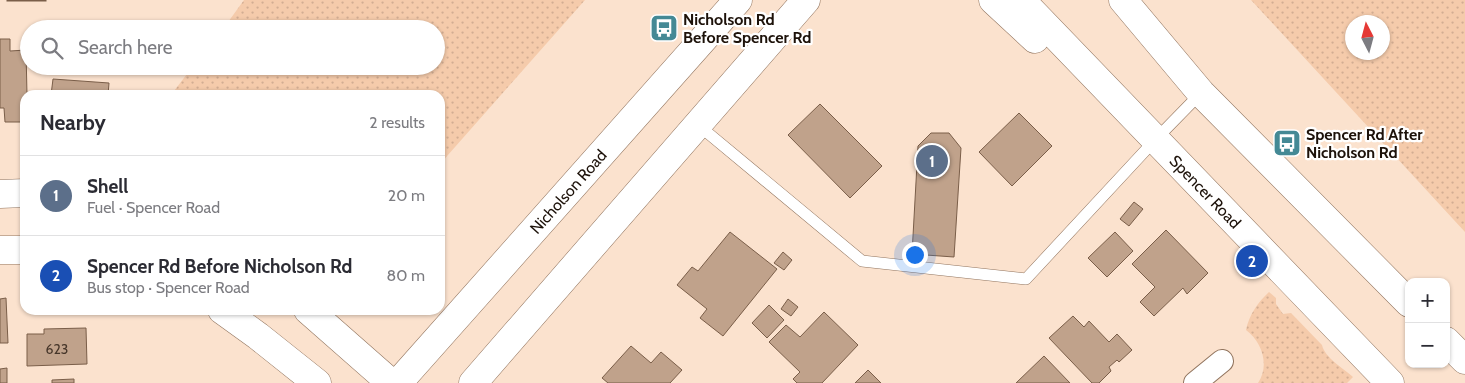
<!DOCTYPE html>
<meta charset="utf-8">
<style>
:root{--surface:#fff;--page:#f7f7f7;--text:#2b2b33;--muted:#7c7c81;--line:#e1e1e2;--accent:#111827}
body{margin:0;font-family:Cabin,sans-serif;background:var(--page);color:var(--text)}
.controls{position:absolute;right:15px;bottom:15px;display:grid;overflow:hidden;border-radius:10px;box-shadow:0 1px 4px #0004}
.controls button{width:45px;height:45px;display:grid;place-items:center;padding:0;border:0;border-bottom:1px solid var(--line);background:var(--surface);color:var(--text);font:25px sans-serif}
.compass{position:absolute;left:1345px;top:15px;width:45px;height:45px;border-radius:50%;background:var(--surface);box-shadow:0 1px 4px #0004;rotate:354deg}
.you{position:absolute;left:914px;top:254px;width:18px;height:18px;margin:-12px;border:4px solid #fff;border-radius:50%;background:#1a73e8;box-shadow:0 0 0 8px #1a73e833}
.badge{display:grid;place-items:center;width:32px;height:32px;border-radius:50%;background:var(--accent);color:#fff;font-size:16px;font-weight:700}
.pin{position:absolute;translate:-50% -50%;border:2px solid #fff;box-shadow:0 1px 5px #0006}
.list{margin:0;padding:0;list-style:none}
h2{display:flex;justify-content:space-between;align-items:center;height:65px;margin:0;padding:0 20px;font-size:21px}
h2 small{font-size:16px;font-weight:400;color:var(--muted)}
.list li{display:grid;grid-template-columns:32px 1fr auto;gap:15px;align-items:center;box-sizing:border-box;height:80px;padding:0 20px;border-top:1px solid var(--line)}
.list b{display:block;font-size:19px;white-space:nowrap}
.list p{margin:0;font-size:16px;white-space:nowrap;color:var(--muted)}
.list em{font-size:16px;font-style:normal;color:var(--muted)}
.icon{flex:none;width:28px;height:28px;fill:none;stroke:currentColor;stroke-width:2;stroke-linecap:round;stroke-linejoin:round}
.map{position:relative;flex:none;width:1465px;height:383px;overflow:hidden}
.search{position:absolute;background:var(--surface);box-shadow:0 1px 4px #0004;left:20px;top:20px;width:425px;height:55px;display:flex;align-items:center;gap:12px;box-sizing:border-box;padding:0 18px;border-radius:28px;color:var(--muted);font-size:19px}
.panel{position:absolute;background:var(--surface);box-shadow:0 1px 4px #0004;left:20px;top:90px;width:425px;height:225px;border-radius:15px}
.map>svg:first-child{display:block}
</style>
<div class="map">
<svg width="1465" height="383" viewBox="0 0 1465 383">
<defs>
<pattern id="park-dots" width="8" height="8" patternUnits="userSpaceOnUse" patternTransform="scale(1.25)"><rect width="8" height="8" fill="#f5cbab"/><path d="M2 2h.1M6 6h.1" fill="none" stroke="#d2ad92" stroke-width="1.8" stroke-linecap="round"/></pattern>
</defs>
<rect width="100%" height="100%" fill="#fbe2ce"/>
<g fill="url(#park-dots)" fill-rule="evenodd">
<polygon points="244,0 585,0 440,164 440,95 171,95 193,66 436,66 436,29 223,29"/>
<path d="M1251,0H1465V232ZM1382,22V52H1352V22Z"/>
<path d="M1269,292L1276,298V304L1283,314L1291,313L1322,345C1325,358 1343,368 1353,377L1347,383H1258C1270,365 1262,342 1246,330C1249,315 1258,302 1269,292Z"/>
</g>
<g fill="#c0a28b" stroke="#7a5e49">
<rect x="7" y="0" width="39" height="1"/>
<polygon points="0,39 10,39 10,51 26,50 27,95 25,95 25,122 5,122 4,108 0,108"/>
<polygon points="53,79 109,83 108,95 51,95"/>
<polygon points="820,104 882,166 850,198 788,135"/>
<polygon points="1019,113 1052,146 1012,186 979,152"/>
<polygon points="931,133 949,133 961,148 954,257 912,254 918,146"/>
<polygon points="1134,202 1143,209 1129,226 1120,219"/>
<polygon points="1166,230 1208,273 1187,294 1183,288 1154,316 1140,302 1155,287 1132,264"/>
<polygon points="730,232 777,269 723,336 700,318 707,309 677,285 692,267 698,271"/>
<polygon points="1115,232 1133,251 1107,277 1088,258"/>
<polygon points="783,252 792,260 784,270 774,263"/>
<polygon points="6,298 8,343 0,343 0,299"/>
<polygon points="788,299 798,307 791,316 781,309"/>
<polygon points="769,305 784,320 767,338 752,323"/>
<polygon points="824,312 858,345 822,383 797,383 793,379 800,372 769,342 786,325 800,337"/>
<polygon points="1073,316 1084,327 1089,321 1109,342 1117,334 1132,350 1119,362 1117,360 1109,367 1111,371 1099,383 1092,383 1049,338"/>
<polygon points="86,328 87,364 27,366 27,334 44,334 44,329"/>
<polygon points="631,346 651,363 661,352 682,370 670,383 608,383 602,378"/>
<polygon points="1044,356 1070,383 1016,383"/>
<polygon points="7,368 7,383 0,383 0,369"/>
<polygon points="868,370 881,383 855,383"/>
<polygon points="74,379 74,383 52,383 52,380"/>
</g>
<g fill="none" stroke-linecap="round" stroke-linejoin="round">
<defs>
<polyline id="service" points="697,124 862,261 1026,279 1156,139 1201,93"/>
<polyline id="minor" points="1195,383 1222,361"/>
<g id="secondary">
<polyline points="0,194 25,193"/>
<polyline points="0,250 25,250"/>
<polyline points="222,310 258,336 317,383"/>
<polyline points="308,310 391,383"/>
</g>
<g id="primary">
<polyline points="993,0 1035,39"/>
<path id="s1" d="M1021,0L1390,383"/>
<polyline points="1123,0 1201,93 1409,303"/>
<polyline points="1446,341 1465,360"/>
<path id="s2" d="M398,383L738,0"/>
<polyline points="473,383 806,0"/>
</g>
</defs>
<use href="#service" stroke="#91745e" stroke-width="12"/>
<use href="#minor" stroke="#91745e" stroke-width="24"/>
<use href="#secondary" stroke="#91745e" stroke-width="29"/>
<use href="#primary" stroke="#91745e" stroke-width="29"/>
<use href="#service" stroke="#fff" stroke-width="11"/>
<use href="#minor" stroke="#fff" stroke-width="22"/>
<use href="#secondary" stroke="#fff" stroke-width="28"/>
<use href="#primary" stroke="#fff" stroke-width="28"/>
</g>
<defs>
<symbol id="bus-square" viewBox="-11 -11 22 22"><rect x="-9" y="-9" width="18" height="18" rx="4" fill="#448995" stroke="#fff"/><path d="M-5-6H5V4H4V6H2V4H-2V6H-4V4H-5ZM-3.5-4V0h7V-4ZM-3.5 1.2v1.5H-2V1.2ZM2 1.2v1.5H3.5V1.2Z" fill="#fff"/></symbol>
</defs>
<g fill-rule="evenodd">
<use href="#bus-square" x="648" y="12" width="32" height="32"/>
<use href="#bus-square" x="1271" y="127" width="32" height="32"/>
</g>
<g text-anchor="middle" stroke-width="4.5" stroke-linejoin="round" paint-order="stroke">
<g font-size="14" fill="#46362a">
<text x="57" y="354">623</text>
</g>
<g font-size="16" font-weight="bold" fill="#1d120a" stroke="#fff" text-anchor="start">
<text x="683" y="25">Nicholson Rd<tspan x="683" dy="18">Before Spencer Rd</tspan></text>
<text x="1306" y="140">Spencer Rd After<tspan x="1306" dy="18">Nicholson Rd</tspan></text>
</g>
<g font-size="16" fill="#1d120a" stroke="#fff">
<text dy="6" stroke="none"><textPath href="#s1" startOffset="266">Spencer Road</textPath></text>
<text dy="6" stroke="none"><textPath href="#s2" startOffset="256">Nicholson Road</textPath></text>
</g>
</g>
</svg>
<div class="controls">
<button>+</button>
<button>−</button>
</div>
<svg class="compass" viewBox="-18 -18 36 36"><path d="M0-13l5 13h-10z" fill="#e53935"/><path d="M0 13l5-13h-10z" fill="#7c7c81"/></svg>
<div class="you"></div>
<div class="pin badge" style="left:932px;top:161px;background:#5c6f8a">1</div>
<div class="pin badge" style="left:1252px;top:261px;background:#1a4fb4">2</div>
<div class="search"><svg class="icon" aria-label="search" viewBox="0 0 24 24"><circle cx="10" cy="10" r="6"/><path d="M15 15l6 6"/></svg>Search here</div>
<section class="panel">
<h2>Nearby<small>2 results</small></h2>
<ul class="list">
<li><span class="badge" style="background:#5c6f8a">1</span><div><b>Shell</b><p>Fuel · Spencer Road</p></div><em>20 m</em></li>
<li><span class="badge" style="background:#1a4fb4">2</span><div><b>Spencer Rd Before Nicholson Rd</b><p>Bus stop · Spencer Road</p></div><em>80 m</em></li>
</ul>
</section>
</div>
